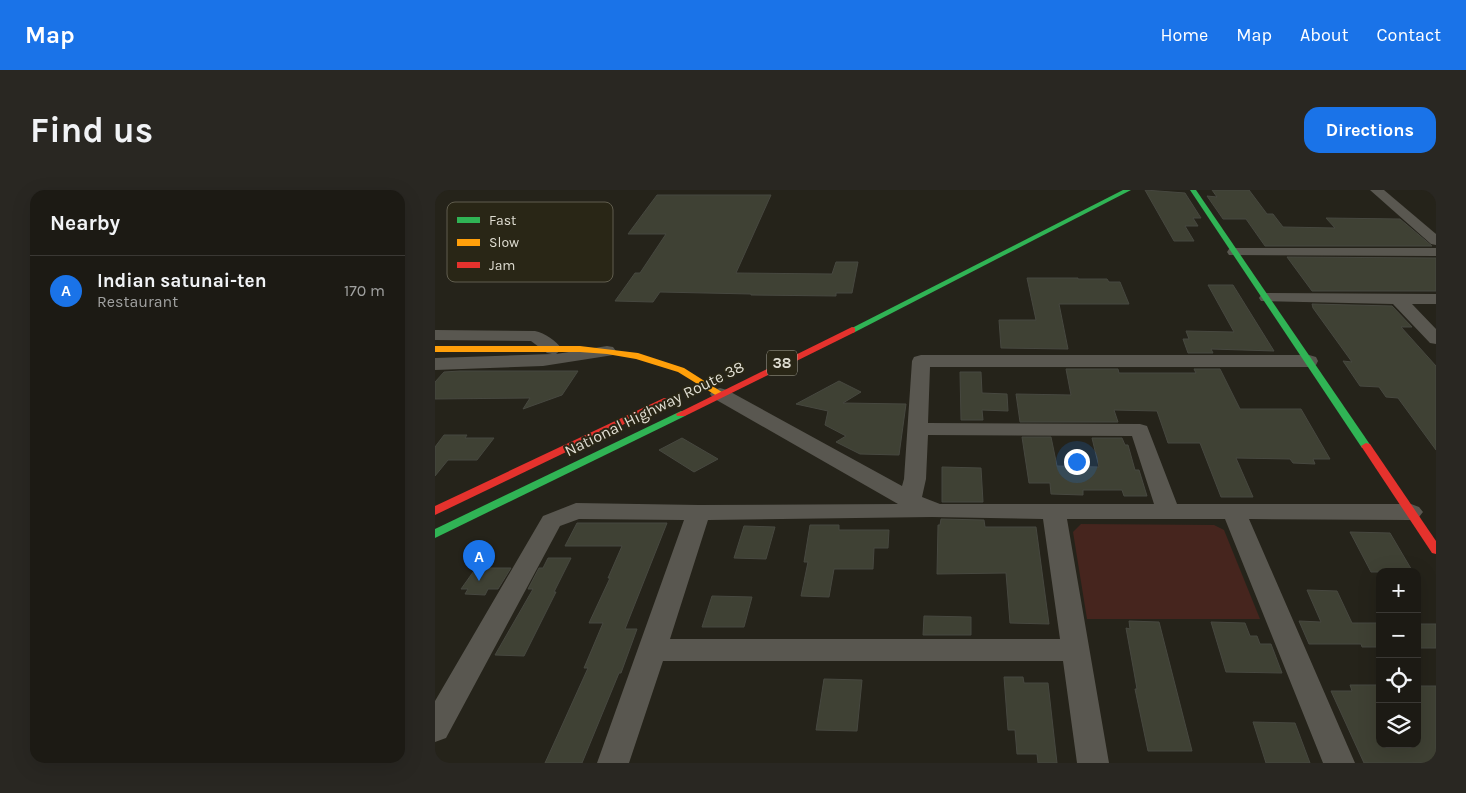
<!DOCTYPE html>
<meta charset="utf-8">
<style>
:root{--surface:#1c1a14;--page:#292722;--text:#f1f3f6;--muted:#a0a1a0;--line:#3a3834;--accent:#1a73e8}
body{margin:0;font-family:Karla,sans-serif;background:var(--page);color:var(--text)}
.controls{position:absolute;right:15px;bottom:15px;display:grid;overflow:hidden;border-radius:10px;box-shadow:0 5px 20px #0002}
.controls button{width:45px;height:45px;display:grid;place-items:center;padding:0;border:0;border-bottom:1px solid var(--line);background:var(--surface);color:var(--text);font:25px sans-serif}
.you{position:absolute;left:641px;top:271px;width:18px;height:18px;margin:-12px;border:4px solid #fff;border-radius:50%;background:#1a73e8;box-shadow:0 0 0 8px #1a73e833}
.badge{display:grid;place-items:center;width:32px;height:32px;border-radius:50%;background:var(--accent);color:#fff;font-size:16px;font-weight:700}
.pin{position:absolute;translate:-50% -41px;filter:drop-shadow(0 1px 2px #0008)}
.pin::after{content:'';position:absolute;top:26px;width:18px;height:15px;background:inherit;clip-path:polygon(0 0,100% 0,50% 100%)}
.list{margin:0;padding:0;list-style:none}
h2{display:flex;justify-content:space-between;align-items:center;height:65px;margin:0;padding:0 20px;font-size:21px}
h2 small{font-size:16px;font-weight:400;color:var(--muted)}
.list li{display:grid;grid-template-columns:32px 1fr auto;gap:15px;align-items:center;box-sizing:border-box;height:70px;padding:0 20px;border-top:1px solid var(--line)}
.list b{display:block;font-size:19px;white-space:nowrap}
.list p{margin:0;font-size:16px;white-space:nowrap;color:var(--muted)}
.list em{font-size:16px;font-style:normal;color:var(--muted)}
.icon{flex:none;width:28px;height:28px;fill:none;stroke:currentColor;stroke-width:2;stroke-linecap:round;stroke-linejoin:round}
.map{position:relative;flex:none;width:1001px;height:573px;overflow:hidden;border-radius:15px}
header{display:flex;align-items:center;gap:30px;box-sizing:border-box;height:70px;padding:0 25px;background:var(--accent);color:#fff}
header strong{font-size:24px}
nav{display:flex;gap:28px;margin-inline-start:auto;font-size:18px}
.intro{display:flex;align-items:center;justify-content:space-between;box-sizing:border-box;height:120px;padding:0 30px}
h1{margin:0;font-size:35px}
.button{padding:12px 22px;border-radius:15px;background:var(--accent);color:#fff;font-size:18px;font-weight:700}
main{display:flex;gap:30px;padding:0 30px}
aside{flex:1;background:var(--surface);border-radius:15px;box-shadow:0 5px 20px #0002}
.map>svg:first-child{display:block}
</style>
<header>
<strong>Map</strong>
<nav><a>Home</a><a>Map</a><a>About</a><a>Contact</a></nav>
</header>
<div class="intro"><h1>Find us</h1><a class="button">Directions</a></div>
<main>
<aside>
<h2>Nearby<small></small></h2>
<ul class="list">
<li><span class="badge">A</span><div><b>Indian satunai-ten</b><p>Restaurant</p></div><em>170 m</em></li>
</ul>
</aside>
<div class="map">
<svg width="1001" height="573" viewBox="0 0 1001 573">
<rect width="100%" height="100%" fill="#25231a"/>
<polygon fill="#46251e" points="646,334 779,335 789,340 825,429 652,429 638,342"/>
<g fill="#3f4134" stroke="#474840">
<polygon points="710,0 750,3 766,28 758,28 763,36 750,36 759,51 739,51"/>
<polygon points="777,0 814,0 832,24 838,24 848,37 900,38 891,28 965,29 997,56 830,56 811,29 788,29 772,6 782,7"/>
<polygon points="222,5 336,5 301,83 397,84 401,72 423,72 417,103 401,103 401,106 316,105 316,104 225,102 218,112 180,111 200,83 205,83 231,44 193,44"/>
<polygon points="852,67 1001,68 1001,101 877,101"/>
<polygon points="592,88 643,88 643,89 672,89 674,92 685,92 694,114 624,114 633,159 566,158 564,130 601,130"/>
<polygon points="773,95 798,95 839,161 776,159 778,163 753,163 748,149 754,149 751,141 799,142"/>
<polygon points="877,114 957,116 977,137 966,137 1001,176 1001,260 963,208 951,207 944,197 925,196 908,171 917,172 878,118"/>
<polygon points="631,179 683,179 684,183 761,183 759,179 785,179 805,219 866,219 895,269 878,269 880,274 858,273 855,269 801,268 818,307 786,307 765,253 733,253 722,221 679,220 683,232 585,232 581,204 636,205"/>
<polygon points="25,181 143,181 127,205 88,219 95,208 0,209 0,192 9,182"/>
<polygon points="525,182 546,182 547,203 572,204 573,221 547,220 548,230 526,230"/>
<polygon points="404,191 426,202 408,213 471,214 464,265 425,264 401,252 411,246 390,235 393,221 361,214"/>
<polygon points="9,245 32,245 30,248 59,248 42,270 13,270 0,286 0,257"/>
<polygon points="587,247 616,247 622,276 664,277 657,248 687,248 690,255 693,255 700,280 704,280 712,306 689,306 687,300 648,300 648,305 616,304 615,293 594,293"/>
<polygon points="247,248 283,269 259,282 224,260"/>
<polygon points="507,277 546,278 548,312 507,312"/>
<polygon points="506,329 549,330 550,337 601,337 614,434 575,433 571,383 502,384 503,335 505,335"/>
<polygon points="142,333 232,333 190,439 202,439 186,483 184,483 147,573 110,573 153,478 149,478 168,433 154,433 175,388 173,388 187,356 130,356"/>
<polygon points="375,335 404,335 404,340 454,340 453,358 439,358 438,379 399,379 394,407 366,406 373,372 369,372"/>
<polygon points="309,336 340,337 331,369 299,368"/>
<polygon points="915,342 955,343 978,382 936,382"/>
<polygon points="113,368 136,368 119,402 121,402 89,466 60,465 98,399 93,399 104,378 108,378"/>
<polygon points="41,378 76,378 63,399 53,399 50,405 30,404 33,399 26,399"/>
<polygon points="872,400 902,401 917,433 945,433 945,457 927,457 926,454 874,454 864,431 886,432"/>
<polygon points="277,406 317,407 309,437 267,437"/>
<polygon points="489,426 536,427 536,445 488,445"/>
<polygon points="694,431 724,432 757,561 713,561 700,499 702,499 699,482 691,438 695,439"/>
<polygon points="776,432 810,433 815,446 822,446 825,454 836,454 847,483 791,482"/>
<rect x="982" y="434" width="19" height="24"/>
<polygon points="569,487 588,487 589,493 613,493 622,573 603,573 602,564 582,564 580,540 573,540"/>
<polygon points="389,489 427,490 422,541 381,540"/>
<polygon points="915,495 945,495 945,554 982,554 982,496 1001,496 1001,573 929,573 896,501 917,501"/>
<polygon points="818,532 860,533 875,573 831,573"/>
</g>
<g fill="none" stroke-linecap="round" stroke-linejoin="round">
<g fill="#595750" fill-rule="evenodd">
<polygon points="935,0 949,0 1001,44 1001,55 996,54"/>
<polygon points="799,58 1001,58 1001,66 794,65 792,62 794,59"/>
<polygon points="832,103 1001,104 1001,114 977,114 1001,139 1001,154 995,153 958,114 826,111 824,108 826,105"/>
<path d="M0,140L100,141C110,143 121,151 127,159L121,164L172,156L178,157L181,161L178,165L172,166L108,176L0,180V168L117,164L112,163L96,151L0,150Z"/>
<path d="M486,165H874L881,167L883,171L881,175L874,177H495L493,233L705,234L712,236L742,314H976L984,317L988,322L984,327L976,330L814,329L920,573H888L790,329H632L674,573H642L628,471H228L194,573H162L249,330L144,329L125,336L11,548L0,552V511L108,326L141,313L264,315L463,314L278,208L275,204L278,200L285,198L292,200L467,296L469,289L477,171L479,167ZM493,245L697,246L719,314H505L487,307L491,289ZM497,327L608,329L625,449H235L273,330Z"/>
</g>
<g fill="#30b455" fill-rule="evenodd">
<polygon points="688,0 696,0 420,142 417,143 413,140"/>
<polygon points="755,0 761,0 936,256 935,258 927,258"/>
<polygon points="246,221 250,222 251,224 250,226 0,348 0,339"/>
</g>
<polygon fill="#ff9f0a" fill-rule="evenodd" points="0,156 145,156 203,163 249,178 290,204 285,207 282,206 243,182 201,169 172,164 145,162 0,162"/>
<g fill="#e5322d" fill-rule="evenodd">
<polygon points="417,137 420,138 420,142 250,226 242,226 241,224"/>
<polygon points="229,208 233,209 234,211 233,213 0,325 0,316"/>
<polygon points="931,253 935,254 1001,351 1001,364 997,363 926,256"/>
</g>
</g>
<g text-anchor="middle" stroke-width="4" stroke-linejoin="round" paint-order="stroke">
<rect fill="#292616" stroke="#a8a69a" stroke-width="1" x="332" y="160.5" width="30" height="25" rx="4"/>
<g font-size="15" font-weight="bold" fill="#dfddd2">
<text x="347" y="178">38</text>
</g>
<g font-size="16" fill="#dfddd2" stroke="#292616">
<text transform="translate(219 218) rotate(-26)" y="6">National Highway Route 38</text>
</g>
</g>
<rect x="12" y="12" width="166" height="80" rx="8" fill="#292616" stroke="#605d4e" stroke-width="1"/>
<rect x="22" y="27" width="23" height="6" fill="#30b455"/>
<rect x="22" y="49" width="23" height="7" fill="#ff9f0a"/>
<rect x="22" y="72" width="23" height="6" fill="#e5322d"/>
<g font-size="14" fill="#dfddd2">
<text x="54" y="35">Fast</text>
<text x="54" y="57">Slow</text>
<text x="54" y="80">Jam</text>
</g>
</svg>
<div class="controls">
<button>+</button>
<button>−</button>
<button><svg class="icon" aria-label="locate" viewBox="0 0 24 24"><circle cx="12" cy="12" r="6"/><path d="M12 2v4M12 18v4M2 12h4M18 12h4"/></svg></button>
<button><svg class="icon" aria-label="layers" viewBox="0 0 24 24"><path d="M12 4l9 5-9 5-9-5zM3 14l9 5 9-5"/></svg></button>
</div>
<div class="you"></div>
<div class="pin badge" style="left:44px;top:391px">A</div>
</div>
</main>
